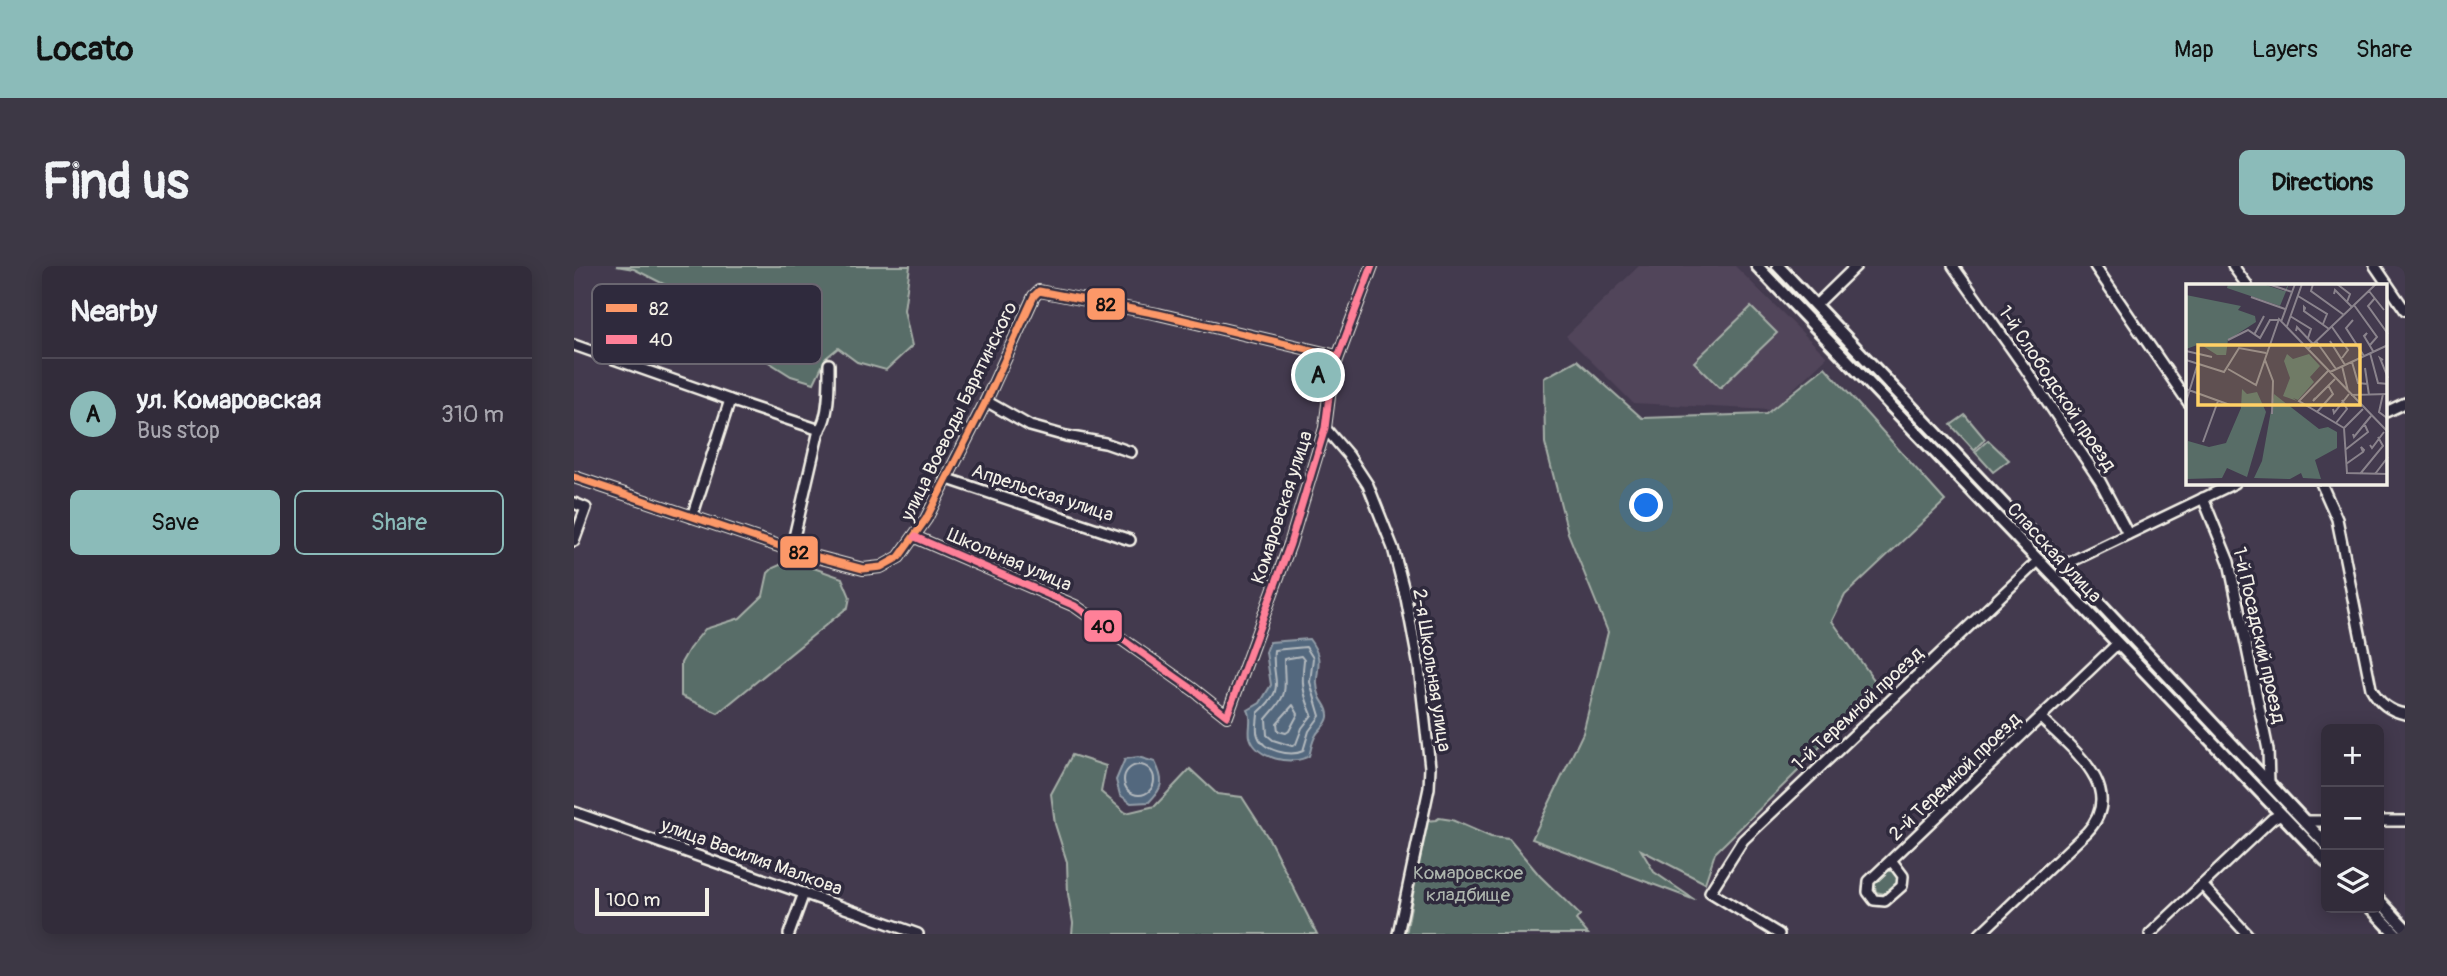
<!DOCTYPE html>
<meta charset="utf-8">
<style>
:root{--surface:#322c3a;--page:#3d3845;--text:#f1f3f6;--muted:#a8a7af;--line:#4d4854;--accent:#8bbbb9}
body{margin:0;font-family:Pangolin,sans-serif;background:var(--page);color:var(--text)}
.controls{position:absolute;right:21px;bottom:21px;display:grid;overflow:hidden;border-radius:10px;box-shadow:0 4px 18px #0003}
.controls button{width:63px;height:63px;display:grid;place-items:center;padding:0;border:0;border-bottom:2px solid var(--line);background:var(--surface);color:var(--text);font:35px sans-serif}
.scale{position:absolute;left:21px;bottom:18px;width:114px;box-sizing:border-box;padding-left:7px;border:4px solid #f4f1e8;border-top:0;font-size:19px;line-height:24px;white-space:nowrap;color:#f4f1e8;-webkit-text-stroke:5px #2f2a3d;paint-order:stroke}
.you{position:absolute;left:1073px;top:240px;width:24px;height:24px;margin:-18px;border:5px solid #fff;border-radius:50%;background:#1a73e8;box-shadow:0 0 0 10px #1a73e833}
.badge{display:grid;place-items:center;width:46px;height:46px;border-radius:50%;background:var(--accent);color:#111;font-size:23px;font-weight:700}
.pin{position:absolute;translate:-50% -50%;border:4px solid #fff;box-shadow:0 2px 7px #0006}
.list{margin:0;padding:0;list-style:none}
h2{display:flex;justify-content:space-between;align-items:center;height:91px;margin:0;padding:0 28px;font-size:30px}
h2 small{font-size:23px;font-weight:400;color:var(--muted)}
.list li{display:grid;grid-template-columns:46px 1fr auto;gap:21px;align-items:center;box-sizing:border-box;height:112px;padding:0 28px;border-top:2px solid var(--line)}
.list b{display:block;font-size:26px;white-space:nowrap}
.list p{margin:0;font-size:23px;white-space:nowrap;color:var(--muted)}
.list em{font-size:23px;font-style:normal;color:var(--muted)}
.actions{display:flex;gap:14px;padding:21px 28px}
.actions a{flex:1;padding:16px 0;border:2px solid var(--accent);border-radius:10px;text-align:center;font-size:24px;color:var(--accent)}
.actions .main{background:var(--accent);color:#111}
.icon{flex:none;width:38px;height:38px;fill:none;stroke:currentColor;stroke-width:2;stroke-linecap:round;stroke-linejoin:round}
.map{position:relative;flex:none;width:1831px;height:668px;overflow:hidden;border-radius:10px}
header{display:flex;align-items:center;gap:42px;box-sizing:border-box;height:98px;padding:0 35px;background:var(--accent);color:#111}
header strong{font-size:33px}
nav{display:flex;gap:38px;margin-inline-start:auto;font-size:24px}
.intro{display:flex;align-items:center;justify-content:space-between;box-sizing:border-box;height:168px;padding:0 42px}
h1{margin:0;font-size:49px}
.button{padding:18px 32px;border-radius:10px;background:var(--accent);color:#111;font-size:24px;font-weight:700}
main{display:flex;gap:42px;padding:0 42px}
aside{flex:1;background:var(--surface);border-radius:10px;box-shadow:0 4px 18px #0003}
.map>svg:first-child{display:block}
</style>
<header>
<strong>Locato</strong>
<nav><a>Map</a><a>Layers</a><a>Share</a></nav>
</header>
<div class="intro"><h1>Find us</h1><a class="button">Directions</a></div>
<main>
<aside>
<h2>Nearby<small></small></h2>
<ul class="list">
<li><span class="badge">A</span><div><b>ул. Комаровская</b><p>Bus stop</p></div><em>310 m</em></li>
</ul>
<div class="actions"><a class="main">Save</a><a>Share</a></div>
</aside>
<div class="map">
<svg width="1831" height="668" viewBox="0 0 1831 668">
<rect width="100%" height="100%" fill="#433a4e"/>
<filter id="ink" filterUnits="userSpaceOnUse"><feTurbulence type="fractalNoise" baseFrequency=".0143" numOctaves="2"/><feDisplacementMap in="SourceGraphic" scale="14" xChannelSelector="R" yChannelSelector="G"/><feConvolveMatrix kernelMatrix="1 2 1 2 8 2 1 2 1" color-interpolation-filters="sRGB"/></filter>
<g filter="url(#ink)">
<polygon fill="#51455a" points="1065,0 1161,0 1253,91 1197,144 1059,137 992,70"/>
<g fill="#586d67" stroke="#a6afa8" stroke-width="2">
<polygon points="42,0 336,0 330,44 338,80 312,104 283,96 264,82 252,92 240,117 217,110 177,85 157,52 60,3"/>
<polygon points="1219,25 1256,64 1253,67 1215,29"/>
<polygon points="1177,41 1203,67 1146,122 1120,96"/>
<polygon points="1260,68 1467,284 1463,288 1257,71"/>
<polygon points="1003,94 1068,152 1192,148 1251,101 1371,235 1271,329 1258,355 1303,418 1226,503 1141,587 1131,617 1067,584 1080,606 1121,634 958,573 1009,467 1034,366 994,267 971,177 970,112"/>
<polygon points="1391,149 1411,173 1400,184 1377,159"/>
<polygon points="1414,174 1435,194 1419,206 1401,186"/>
<polygon points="217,294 268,312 276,331 274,341 144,447 107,430 107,397 115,383 131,363 166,352 189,330 194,307 199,302"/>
<polygon points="1512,333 1704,532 1700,535 1509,336"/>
<polygon points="498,489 532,500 527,526 552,547 581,540 616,503 643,528 668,531 695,573 743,668 498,668 499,657 494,628 493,596 481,558 477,528"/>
<polygon points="865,552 878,554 917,571 935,573 966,610 1006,649 1002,654 1014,668 832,668 852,555 862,554"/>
<polygon points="1312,605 1320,605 1324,608 1324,617 1311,628 1302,626 1300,616"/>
</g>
<g fill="#53677e" stroke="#939ea8" stroke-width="2">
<path d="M735,373C755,399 736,406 746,431C749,438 755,442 754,451C753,459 745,463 742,469C738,475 737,484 735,490C718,500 682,493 676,471C674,462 679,453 674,444L686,437L697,419L692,386L696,376Z"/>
<path d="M564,491L581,496C590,514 590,521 575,536L557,537L546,529L542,514L551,493Z"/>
</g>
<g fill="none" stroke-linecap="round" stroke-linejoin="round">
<g stroke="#b4babe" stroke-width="2">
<path d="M732,381L739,392L736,416L746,450L735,465L729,485C717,491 689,485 684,470C681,464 684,455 684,447C714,420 697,417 700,384Z"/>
<path d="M727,390L730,394C727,418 729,427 738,449L728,462L722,478L718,480L699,474L693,469L692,453C717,425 710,426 710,393Z"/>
<polygon points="719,439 724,448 715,465 712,467 704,465 703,457"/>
<circle cx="565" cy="514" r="15"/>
</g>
<defs>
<g id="minor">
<polyline points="1379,0 1451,102 1526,215 1554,268"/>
<polyline points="1521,0 1614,136"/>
<polyline points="1659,0 1673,19"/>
<polyline points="1801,0 1831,44"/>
<polyline points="1242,39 1282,0"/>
<polyline points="0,79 156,134"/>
<polyline points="753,88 745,91 746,99 752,102 758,102 761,95"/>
<polyline points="412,135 456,160 492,170 531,177 557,186"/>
<polyline points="1812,146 1831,137"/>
<polyline points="751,162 775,190 794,219 819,282 832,332 845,401 856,501 855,522 824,668"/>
<polyline points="0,211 217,284 289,303 307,301 325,291 352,253 412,135 460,30 465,25 584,48 763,90"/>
<polyline points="371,212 556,274"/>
<path d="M1747,217L1763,253L1797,422C1805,437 1815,445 1831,448"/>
<polyline points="1629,232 1655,296 1694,484 1695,517"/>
<polyline points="0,237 12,242 0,275"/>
<polyline points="118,251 156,134 246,164"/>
<polyline points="341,271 501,340 620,424 653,450 716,278 751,162 758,107 798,0"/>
<path d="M217,284L245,164C256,152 255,115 255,98"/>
<polyline points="1490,299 1661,217"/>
<polyline points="0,546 344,668"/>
<polyline points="1731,555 1752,555"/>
<polyline points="1805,555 1831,555"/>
<polyline points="1317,594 1295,615 1294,626 1300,634 1311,635 1328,620 1329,610 1317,594 1543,378"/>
<polyline points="1628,619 1673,668"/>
<polyline points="215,668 230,627"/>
<polyline points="1205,668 1136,626 1169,574 1465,294"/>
<path d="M1406,668L1513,566C1554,522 1496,482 1467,452"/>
<polyline points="1576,668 1698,553 1707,548"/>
</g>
<g id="tertiary">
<polyline points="1183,0 1752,595"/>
<polyline points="1204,0 1453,263 1490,299 1752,578"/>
<polyline points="1805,634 1831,662"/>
<polyline points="1797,642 1822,668"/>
</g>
</defs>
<use href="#minor" stroke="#f4f1e8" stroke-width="14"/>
<use href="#tertiary" stroke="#f4f1e8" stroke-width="16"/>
<use href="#minor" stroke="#2f2a3d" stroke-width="9"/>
<use href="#tertiary" stroke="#2f2a3d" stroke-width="10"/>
<defs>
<polyline id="bus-1" points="0,211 217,284 289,303 307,301 325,291 352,253 412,135 460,30 465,25 584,48 763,90"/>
<polyline id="bus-2" points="341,271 501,340 620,424 653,450 716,278 751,162 758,107 798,0"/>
</defs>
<use href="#bus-1" stroke="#2f2a3d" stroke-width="12"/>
<use href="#bus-2" stroke="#2f2a3d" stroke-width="12"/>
<use href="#bus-1" stroke="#fc9868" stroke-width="7"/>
<use href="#bus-2" stroke="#ff8098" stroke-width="7"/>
</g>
</g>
<g text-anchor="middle" stroke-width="7" stroke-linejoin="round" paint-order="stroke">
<g font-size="19" fill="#f4f1e8" stroke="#2f2a3d">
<text transform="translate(1484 122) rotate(56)" y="7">1-й Слободской проезд</text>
<text transform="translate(384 145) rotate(-64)" y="7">улица Воеводы Барятинского</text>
<text transform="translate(469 226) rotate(18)" y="7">Апрельская улица</text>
<text transform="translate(707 241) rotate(-72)" y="7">Комаровская улица</text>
<text transform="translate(1481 286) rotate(47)" y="7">Спасская улица</text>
<text transform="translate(436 293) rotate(23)" y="7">Школьная улица</text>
<text transform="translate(1686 369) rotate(77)" y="7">1-й Посадский проезд</text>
<text transform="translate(859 404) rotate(81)" y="7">2-я Школьная улица</text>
<text transform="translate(1283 442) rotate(-43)" y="7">1-й Теремной проезд</text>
<text transform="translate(1380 510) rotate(-44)" y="7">2-й Теремной проезд</text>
<text transform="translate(178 590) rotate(20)" y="7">улица Василия Малкова</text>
</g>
<g font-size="19" fill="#aeb6ae" stroke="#2f2a3d">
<text x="894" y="613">Комаровское<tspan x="894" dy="22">кладбище</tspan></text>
</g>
</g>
<g transform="translate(1612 18)">
<rect width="201" height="201" fill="#433a4e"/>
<path d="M42,0H77L98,7L103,0L94,22L41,4ZM0,11L55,22L52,26L69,32L70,38L42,56L40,71H31L14,60L0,65ZM101,70L107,75L123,70L134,82L124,93L128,98L112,116L107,114L111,117L97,112L104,94L98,77ZM56,105L61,110L71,108L80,128L61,193L41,184L36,194L0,195L2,157L23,163L40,159L55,124ZM88,110L133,145L142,143L151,148V164L129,176L135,195L117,194L115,189L104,195L68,194L76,177Z" fill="#586d67"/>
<path fill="none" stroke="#8a838c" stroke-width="2" d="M82,0L106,8M127,0L125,7L158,31M151,0L164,10L161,18M183,7L198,26M148,10L149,6L166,23M112,12L141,30L137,40M65,13L99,25M189,14L182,22L202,50M168,21L191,53L184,61M118,27V23L119,24L118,27L143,45M104,32L125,45L122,54M167,36L160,44L178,72M95,38L109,0M101,42L116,0M146,43L162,66L156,74M110,47L111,43L127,60M68,51L78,32M178,53L181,49L178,52L187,67M42,56L62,46L74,54L84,36H92M130,57L150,85M144,57L159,81M122,65L190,0M0,67L26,73M184,69L192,99L202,100M0,76L38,88L53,64L80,69M79,76L87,97L86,130M197,76L194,74L202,94M166,78L172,99L182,100M156,82L162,107M179,84L183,111M42,85L70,101L93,35L202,148M142,87L113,117L158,144M144,88L202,61M0,105L44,121M197,110L193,128L201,134M165,111L202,110M129,114L127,117L149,95M0,118L11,82M147,125L148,129L163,110M131,128L147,110L142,101M150,139L161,125L156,116M158,144L161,189L202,190M158,144L177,125M167,150L168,153L185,132M17,158L32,117M184,161L186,164L198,148M159,166L182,148L178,139M160,180L177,168L175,163L178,166L177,168M174,190L197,162L192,153M189,190L202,173M58,202H136"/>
<path fill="#ffd166" fill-opacity="0.15" stroke="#ffd166" stroke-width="3.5" d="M12,61H174V121H12Z"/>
<rect width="201" height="201" fill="none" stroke="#f4f1e8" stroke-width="3.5"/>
</g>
<rect x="18" y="18" width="230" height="80" rx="10" fill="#2f2a3d" stroke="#6a6670" stroke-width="2"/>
<rect x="32" y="38" width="31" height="8" fill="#fc9868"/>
<rect x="32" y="69" width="31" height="9" fill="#ff8098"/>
<g font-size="19" fill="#f4f1e8">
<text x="75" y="49">82</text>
<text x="75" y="80">40</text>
</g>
<g stroke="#2f2a3d" stroke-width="2.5">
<rect x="512" y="21" width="40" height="34" rx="7" fill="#fc9868"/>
<rect x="205" y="269" width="40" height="34" rx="7" fill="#fc9868"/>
<rect x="509" y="343" width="40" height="34" rx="7" fill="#ff8098"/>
</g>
<g font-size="19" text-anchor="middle" font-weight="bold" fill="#111">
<text x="532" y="45">82</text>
<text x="225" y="293">82</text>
<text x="529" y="367">40</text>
</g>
</svg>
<div class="controls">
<button>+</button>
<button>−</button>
<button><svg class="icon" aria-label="layers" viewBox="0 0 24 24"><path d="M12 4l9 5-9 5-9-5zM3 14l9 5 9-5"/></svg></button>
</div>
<div class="scale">100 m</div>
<div class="you"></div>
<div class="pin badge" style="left:744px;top:109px">A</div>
</div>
</main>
